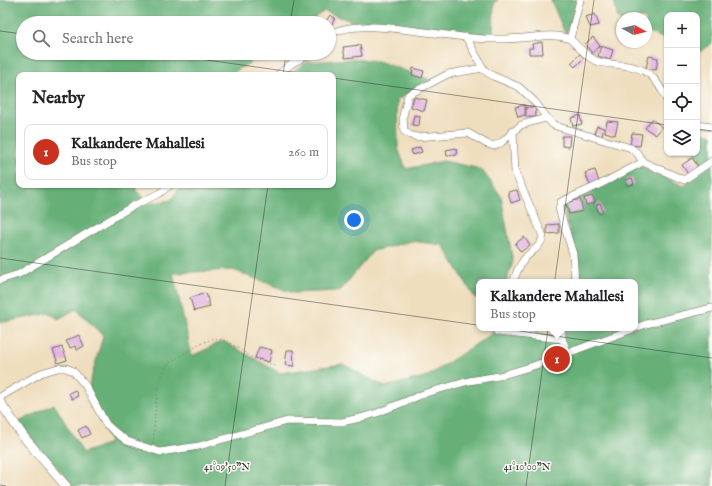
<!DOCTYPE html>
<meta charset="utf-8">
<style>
:root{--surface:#fff;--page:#f2f2f2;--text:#202124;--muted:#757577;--line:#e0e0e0;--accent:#c8321e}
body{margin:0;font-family:"IM FELL English",serif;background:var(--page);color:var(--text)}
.controls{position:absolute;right:12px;top:12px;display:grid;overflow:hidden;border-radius:8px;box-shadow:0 1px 3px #0004}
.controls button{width:36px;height:36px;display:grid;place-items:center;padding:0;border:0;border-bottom:1px solid var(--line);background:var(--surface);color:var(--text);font:20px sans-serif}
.compass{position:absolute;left:616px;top:12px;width:36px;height:36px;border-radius:50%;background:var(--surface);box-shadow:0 1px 3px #0004;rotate:98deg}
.you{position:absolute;left:354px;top:220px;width:14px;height:14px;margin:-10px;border:3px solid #fff;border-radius:50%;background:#1a73e8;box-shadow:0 0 0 6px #1a73e833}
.badge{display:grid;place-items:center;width:26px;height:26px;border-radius:50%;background:var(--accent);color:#fff;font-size:13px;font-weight:700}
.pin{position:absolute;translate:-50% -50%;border:2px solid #fff;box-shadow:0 1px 4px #0006}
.popup{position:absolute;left:476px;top:279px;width:162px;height:52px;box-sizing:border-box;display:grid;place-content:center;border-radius:8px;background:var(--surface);filter:drop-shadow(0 1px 3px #0005);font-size:13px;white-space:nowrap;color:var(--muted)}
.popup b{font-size:15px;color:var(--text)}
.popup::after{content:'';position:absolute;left:50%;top:100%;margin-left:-8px;border:8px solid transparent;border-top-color:var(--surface)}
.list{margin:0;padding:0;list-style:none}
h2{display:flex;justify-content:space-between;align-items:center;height:52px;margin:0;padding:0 16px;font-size:17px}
h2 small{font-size:13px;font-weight:400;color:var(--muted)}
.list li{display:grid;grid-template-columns:26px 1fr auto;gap:12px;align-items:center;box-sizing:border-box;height:56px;margin:0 8px 8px;padding:0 8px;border:1px solid var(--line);border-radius:8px}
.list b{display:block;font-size:15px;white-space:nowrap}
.list p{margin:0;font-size:13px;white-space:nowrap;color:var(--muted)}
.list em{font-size:13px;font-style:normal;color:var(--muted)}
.icon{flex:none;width:22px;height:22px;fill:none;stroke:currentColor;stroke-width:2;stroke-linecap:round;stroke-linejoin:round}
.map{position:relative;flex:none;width:712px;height:486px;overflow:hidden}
.search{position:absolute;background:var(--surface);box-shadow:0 1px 3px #0004;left:16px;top:16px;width:320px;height:44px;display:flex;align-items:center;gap:10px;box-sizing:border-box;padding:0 14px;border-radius:22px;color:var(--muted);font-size:15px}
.panel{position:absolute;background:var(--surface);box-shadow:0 1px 3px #0004;left:16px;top:72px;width:320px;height:116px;border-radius:8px}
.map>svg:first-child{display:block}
</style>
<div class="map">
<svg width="712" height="486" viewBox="0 0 712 486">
<rect width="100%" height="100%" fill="#fdfcf7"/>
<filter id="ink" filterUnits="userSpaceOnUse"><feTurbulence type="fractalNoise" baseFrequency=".025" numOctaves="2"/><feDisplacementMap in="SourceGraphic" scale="8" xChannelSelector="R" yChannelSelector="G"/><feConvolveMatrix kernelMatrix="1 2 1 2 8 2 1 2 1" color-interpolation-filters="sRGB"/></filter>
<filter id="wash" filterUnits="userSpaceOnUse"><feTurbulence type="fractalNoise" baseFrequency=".012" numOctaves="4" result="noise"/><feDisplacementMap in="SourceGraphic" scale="16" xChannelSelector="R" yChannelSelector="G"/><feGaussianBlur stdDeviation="0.9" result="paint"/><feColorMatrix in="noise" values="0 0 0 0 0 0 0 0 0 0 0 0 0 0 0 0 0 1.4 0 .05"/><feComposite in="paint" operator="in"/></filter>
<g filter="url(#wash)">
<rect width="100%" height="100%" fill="#efdebe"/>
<g fill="#66b078" stroke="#486e52">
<polygon points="0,0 498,0 494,3 493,35 354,22 324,11 309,23 23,23 23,53 266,53 229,75 19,75 19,185 139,185 135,189 148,204 171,200 182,185 333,185 333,75 287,75 307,62 353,59 378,61 431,80 397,100 398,148 406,169 444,161 481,169 501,196 513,262 506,282 479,282 479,297 475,298 443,245 411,241 373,251 340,291 293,293 233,270 173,273 192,356 223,341 280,373 343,364 385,387 428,376 493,333 556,338 560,328 635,328 635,282 573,282 578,260 561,201 638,165 683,186 703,169 696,153 697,131 712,135 712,486 73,486 17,423 54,404 83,453 110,443 89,386 103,336 76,309 58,319 50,313 0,323"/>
<polygon points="551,0 577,0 566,36"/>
<polygon points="614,0 712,0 712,43 697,54 697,15 667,15 667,40 646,31 646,18 622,18 622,21 618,19"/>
</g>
<g id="blocks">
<g fill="#e2b0e0">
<polygon points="595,14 599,25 590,27 586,17"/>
<polygon points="330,15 335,18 331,26 329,23 325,23"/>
<polygon points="593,37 600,46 592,53 585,44"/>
<polygon points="542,42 543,54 529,54 529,48 533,48 532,44"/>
<polygon points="360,45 362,56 345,58 343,47"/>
<polygon points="601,46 613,50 610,60 598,56"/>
<polygon points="580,54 584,58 575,67 571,63"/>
<polygon points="649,56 658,58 656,70 646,68"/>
<polygon points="413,68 424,71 422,78 412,75"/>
<polygon points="414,97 427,100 424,111 411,107"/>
<polygon points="525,105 525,115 518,117 515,107"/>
<polygon points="526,107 535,107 536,117 526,117"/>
<polygon points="414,115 420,116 419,126 412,125"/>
<polygon points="580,115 582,124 573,126 571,118"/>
<polygon points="652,119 662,127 656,135 645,128"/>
<polygon points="607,121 618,122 615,135 605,132"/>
<polygon points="597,126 604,128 602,136 594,133"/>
<polygon points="632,133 642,134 640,146 630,145"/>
<polygon points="562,136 570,136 569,147 562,146"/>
<polygon points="420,147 422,152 413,155 411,150"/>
<polygon points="456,148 457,155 447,156 446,150"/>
<polygon points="692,158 698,166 688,174 682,165"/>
<polygon points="595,170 599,182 590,185 585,173"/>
<polygon points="632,178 634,184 627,186 625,180"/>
<polygon points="517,190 520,200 511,203 508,192"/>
<polygon points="593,196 595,203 586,205 584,198"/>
<polygon points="580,199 583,211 569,214 566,203"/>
<polygon points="600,203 603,212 599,214 596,205"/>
<polygon points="559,224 559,233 547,234 547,225"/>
<polygon points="524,237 530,245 521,252 515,244"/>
<polygon points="206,293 210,307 194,311 190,298"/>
<polygon points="79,335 84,346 77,350 75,346 70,348 66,341"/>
<polygon points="62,347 67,360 58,363 53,350"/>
<polygon points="259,347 272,350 269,362 255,358"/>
<polygon points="287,350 293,350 294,366 285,365"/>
<polygon points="75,390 78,396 72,399 69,393"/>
<polygon points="86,426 90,434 82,438 78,430"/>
</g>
</g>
</g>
<g filter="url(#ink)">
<use href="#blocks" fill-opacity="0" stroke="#706a5e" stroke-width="1"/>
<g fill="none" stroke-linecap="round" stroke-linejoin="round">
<defs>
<g id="minor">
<path d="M329,35C359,14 452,40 491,39C501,39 511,39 522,38C538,37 554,33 570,39C578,46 588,59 599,62C606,64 614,64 621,65C647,67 656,77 667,100"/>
<polyline points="466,37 484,70 493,76 519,87 534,101 552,124 559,127 631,148 637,153 643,162 684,180 712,161"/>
<polyline points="570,39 580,0"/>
<polyline points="483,68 448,74 408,95 403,116 404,131 410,135 417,137 468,133 487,144 494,146 502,142 521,125 546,118"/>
<polyline points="278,75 291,64 311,53"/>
<polyline points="697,125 712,127"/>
<path d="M513,131L515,172L543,236C541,249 529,251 523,261C518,267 516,275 513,282"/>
<polyline points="0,280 19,274 131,207 160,193 170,185"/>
<polyline points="575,282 573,254 559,209 561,202 599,185 643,162"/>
<polyline points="493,328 498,332 562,339"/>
<polyline points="562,328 562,339 568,353"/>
<polyline points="0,397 41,373 58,368 66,368 73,371 85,385 106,424 115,432 127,441 160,452 199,446 287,421 342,422 360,418 377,413 426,393 469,381 499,376 533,366 646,324 712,308"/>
</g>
<polyline id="major" points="0,402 23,436 66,486"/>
</defs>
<use href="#minor" stroke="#706a5e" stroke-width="8"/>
<use href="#major" stroke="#706a5e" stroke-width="10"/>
<path stroke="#706a5e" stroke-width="1" stroke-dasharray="1 3" stroke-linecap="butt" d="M153,443C155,422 155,384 166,367C171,359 204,342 214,338L229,342L254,359L277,366"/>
<use href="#minor" stroke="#fff" stroke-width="7"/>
<use href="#major" stroke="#fff" stroke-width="9"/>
</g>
</g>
<path fill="none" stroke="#2b2b2b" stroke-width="1" stroke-opacity="0.45" d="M290,23L294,0M0,31L23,34M157,53L313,75M283,75L286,53M333,78L667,125M697,129L712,131M0,258L712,358M0,485L6,486M225,486L268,185M526,486L594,0"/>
<g font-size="10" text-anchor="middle" fill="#2b2b2b" stroke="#fdfcf7" stroke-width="3" stroke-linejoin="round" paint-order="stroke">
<text x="227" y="470">41°09'50"N</text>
<text x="527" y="470">41°10'00"N</text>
</g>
</svg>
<div class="controls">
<button>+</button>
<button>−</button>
<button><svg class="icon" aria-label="locate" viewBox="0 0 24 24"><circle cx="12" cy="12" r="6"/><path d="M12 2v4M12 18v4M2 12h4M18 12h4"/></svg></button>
<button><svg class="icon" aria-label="layers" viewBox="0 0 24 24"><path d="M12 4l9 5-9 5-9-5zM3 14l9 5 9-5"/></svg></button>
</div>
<svg class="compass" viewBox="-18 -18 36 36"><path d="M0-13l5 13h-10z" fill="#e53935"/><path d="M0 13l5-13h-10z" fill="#757577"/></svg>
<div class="you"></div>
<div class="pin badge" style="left:557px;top:359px">1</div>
<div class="popup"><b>Kalkandere Mahallesi</b>Bus stop</div>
<div class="search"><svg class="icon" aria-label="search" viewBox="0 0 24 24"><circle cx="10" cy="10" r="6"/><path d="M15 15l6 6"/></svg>Search here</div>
<section class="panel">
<h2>Nearby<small></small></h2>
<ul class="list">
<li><span class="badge">1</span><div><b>Kalkandere Mahallesi</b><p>Bus stop</p></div><em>260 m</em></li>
</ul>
</section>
</div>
